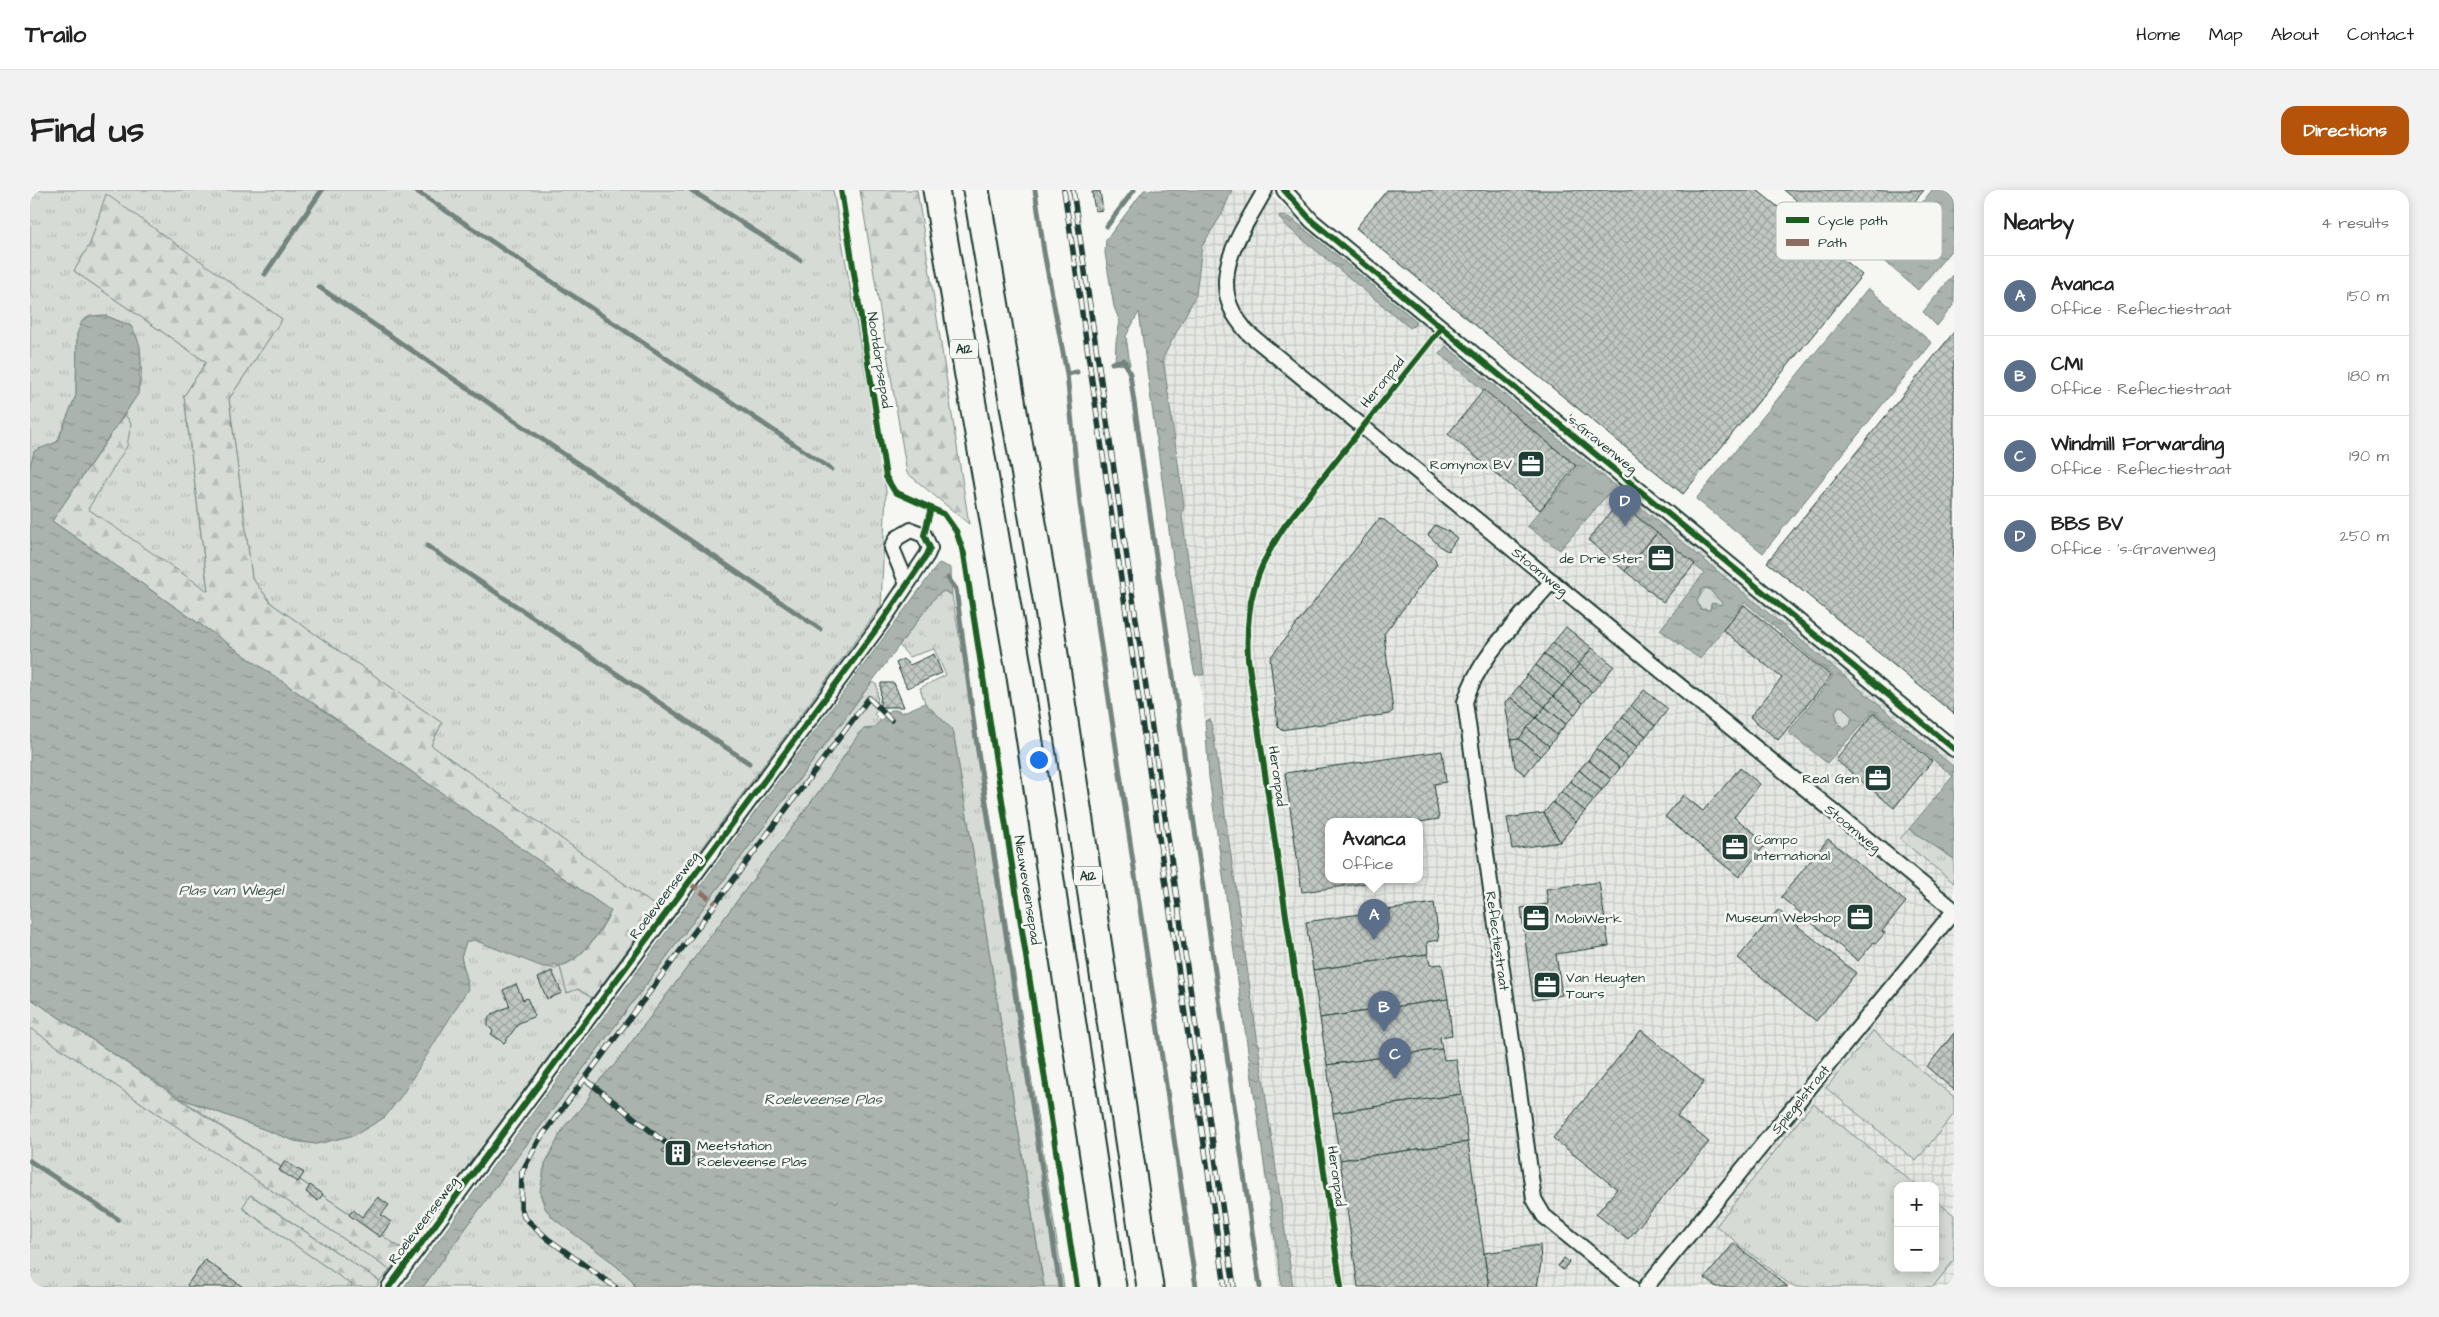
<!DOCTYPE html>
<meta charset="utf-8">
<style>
:root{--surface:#fff;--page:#f2f2f2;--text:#222;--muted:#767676;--line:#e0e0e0;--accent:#b45309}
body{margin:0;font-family:"Architects Daughter",sans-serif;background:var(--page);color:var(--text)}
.controls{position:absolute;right:15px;bottom:15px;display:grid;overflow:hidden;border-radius:10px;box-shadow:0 2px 12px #0003}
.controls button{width:45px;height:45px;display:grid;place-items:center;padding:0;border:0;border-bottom:1px solid var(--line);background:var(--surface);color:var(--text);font:25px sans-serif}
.you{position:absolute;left:1008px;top:569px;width:18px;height:18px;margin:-12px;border:4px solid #fff;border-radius:50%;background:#1a73e8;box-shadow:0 0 0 8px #1a73e833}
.badge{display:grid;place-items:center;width:32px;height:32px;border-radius:50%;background:var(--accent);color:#fff;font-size:16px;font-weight:700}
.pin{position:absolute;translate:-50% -41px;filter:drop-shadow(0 1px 2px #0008)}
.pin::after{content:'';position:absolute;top:26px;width:18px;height:15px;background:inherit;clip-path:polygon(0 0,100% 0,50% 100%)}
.popup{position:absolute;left:1295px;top:628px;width:98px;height:65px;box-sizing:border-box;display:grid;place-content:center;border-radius:10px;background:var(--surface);filter:drop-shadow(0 1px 4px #0005);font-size:16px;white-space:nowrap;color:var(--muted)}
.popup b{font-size:19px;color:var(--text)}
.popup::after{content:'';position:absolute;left:50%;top:100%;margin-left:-10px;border:10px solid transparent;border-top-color:var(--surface)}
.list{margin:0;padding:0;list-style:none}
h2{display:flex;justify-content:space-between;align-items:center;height:65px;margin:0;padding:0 20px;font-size:21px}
h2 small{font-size:16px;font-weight:400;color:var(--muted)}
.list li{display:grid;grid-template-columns:32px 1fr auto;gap:15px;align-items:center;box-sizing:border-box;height:80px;padding:0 20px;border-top:1px solid var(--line)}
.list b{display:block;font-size:19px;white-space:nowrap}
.list p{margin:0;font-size:16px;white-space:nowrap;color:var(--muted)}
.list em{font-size:16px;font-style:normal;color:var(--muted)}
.map{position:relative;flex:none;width:1924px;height:1097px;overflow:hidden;border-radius:15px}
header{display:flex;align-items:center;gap:30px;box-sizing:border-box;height:70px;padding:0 25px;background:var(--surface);border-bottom:1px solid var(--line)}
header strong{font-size:24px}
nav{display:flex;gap:28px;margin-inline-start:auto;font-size:18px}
.intro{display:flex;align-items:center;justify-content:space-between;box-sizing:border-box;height:120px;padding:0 30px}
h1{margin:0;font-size:35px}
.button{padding:12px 22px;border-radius:15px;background:var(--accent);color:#fff;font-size:18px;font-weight:700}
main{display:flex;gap:30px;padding:0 30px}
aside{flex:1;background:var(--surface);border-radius:15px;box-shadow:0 2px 12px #0003}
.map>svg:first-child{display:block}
</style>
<header>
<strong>Trailo</strong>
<nav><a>Home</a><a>Map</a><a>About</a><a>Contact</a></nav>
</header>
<div class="intro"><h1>Find us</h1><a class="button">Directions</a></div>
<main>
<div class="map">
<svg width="1924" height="1097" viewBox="0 0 1924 1097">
<defs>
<pattern id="industrial-grid" width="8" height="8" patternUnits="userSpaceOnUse" patternTransform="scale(1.25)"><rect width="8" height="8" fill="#e6e8e4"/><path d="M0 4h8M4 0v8" fill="none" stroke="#c5c8c4"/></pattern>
<pattern id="grass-tufts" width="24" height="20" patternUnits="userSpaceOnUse" patternTransform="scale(1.25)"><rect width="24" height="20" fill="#d6dbd6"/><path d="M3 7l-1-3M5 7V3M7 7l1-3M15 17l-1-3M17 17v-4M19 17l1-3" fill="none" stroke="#b7bdb8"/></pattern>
<pattern id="forest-firs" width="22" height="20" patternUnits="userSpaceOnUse" patternTransform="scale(1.25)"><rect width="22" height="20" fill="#d6dbd6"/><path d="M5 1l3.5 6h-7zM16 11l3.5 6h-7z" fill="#b7bdb8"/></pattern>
<pattern id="water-ripples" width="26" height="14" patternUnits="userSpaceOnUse" patternTransform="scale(1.25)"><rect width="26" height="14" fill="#aab3ae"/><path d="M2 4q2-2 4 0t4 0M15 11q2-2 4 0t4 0" fill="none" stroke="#8a938e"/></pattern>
<pattern id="building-cross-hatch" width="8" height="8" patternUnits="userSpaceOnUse" patternTransform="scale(1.25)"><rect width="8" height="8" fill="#c1c8c3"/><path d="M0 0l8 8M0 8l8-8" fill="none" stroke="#9ca49f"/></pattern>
</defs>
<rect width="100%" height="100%" fill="#f6f6f2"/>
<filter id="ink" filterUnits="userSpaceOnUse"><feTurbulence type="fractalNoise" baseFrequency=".02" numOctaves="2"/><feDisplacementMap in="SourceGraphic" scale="10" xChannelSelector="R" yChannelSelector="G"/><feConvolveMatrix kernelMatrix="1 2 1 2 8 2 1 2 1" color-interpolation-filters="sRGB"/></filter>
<g filter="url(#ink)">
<path fill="url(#industrial-grid)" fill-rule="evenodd" d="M1199,0H1234L1924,567V1097H1249L1121,121ZM1299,631H1389V689H1299ZM1868,996H1905V1078H1868Z"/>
<g fill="url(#grass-tufts)" stroke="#7a8c85">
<path d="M0,0H803L856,301L851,416L628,718L401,555L412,533L242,414L222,388L199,209L252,129L76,5L60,54L44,81L176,172L154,206L178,402L58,319L101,234L95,224C119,187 113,176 101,136L74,125L47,144L46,205L27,252L5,261L0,277Z"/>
<polygon points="1675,398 1679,399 1692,413 1691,415 1681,414 1680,420 1670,419 1667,411"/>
<polygon points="914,401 922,405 955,593 1034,1097 1014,1097 923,540 895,513 890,498 916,485 904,459 879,467 869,455 906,406"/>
<polygon points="842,492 847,495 848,520 844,524 851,531 843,538 834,539 830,542 802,584 585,874 564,896 557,911 534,937 515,974 510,1004 515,1018 524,1029 578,1069 602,1090 605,1097 393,1097 491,962"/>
<polygon points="1812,516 1822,527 1820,535 1815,538 1809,535 1805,522 1808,517"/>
<polygon points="1879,639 1924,669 1924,693 1870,649"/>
<polygon points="444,750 524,779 530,777 537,803 547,799 562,808 375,1061 150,908 265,951 286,954 325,945 355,927 438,792 431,767 436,752"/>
<polygon points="0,838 360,1080 350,1091 221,1005 213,1019 322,1095 321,1097 200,1097 172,1077 157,1097 0,1097"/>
<polygon points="1843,841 1924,907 1924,924 1886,971 1796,898"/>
<polygon points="1783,913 1887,996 1868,996 1868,1078 1905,1078 1905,1010 1924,1025 1924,1070 1903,1097 1763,1097 1686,1036"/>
</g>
<g fill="url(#forest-firs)" stroke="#7a8c85">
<polygon points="830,0 887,0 939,334 877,283"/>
<path d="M76,4L252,129L199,209L222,388L242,414L412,533L401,555L628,718L562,808L548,799L537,803L530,777C553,769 570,743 581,721L22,331L95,224L101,234L97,256L58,319L178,401L154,206L176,172L44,81L60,54Z"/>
<polygon points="0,808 375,1061 360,1080 0,838"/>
<polygon points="220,1005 350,1091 347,1097 321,1097 322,1095 212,1018"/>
</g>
<g fill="url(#water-ripples)" stroke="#72847d" fill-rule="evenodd">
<path d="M1114,0H1202L1192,24L1172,56L1166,105L1133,168L1154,315L1152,326L1174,485H1165C1157,448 1154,413 1144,377L1109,122L1096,146L1100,175L1085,174L1086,151L1090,132L1084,117L1075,63L1076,50Z"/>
<polygon points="1902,0 1924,0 1924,57 1888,100 1849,67"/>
<polygon points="1250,25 1261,28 1386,131 1385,135 1380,138 1254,34 1249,27"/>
<polygon points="1924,84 1924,114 1907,136 1893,122"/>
<polygon points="1838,98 1902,153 1733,363 1666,309"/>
<path d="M74,125L101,136L106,145L110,156L111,171L108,204L22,331L581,721C566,747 547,781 513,777L444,750L436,752L431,767L438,799L372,905L355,927L325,945L286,954L265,951L150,908L0,808V277L4,261L27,252L46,205L47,144L52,131L60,126Z"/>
<path d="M1416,156L1924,577V669L1879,639L1923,586L1844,521L1797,573L1758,542L1803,486L1715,412L1670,469L1630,440L1674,383L1578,304L1530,360L1497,336L1548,277L1409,164ZM1675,398L1679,399L1692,413L1691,415L1682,413L1680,420L1670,419L1667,411L1672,399ZM1812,516L1822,527L1820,535L1815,538L1809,535L1805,522L1808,517Z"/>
<polygon points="909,373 921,378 922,405 914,401 906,406 491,962 393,1097 374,1097"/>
<polygon points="895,513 923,540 1014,1097 605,1097 602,1090 578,1069 524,1029 515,1018 510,1001 515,974 534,937 557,911 564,896 585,874 802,584 830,542 834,539 843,538 861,520 869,520 871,523"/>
<polygon points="1180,529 1184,548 1263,1097 1252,1097 1250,1085 1179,587 1175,531"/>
</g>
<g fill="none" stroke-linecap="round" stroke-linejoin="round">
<g stroke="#72847d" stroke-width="5">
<polyline points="385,0 801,279"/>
<polyline points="661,0 770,70"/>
<polyline points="1005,0 1014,62 1037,184 1050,314 1166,1097"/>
<polyline points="1077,36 1104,0"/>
<polyline points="235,84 292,0"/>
<polyline points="289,97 790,439"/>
<polyline points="1082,173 1094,170 1100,184 1230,1097"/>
<polyline points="1037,184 1047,182"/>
<polyline points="397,356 719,573"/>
<polyline points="918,388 926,399 945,542 1030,1097"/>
<polyline points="0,971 88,1029"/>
</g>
</g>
<g fill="url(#building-cross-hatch)" stroke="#1f3d34">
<polygon points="1357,0 1727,0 1832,85 1653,304 1326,38"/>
<polygon points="1754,0 1894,0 1838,68"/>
<polygon points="1070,1 1073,20 1065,21 1062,2"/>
<polygon points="1924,142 1924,524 1737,372"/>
<polygon points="1454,200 1546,276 1510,320 1418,244"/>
<polygon points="1589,312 1627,343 1595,381 1558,350"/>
<polygon points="1349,329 1354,330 1405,369 1407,374 1354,444 1363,521 1359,524 1251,540 1248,537 1240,468"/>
<polygon points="1405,335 1418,341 1427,348 1418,361 1412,358 1398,345"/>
<polygon points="1627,343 1665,374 1633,412 1595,381"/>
<polygon points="1714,415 1801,486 1748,550 1720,527 1752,488 1693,440"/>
<polygon points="1536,437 1562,458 1549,474 1523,453"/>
<polygon points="1523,453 1549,474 1541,485 1514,464"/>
<polygon points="1562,458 1584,476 1571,492 1549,474"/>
<polygon points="904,464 912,483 877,498 866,473 873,469 880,475"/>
<polygon points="1514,464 1541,485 1532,496 1506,475"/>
<polygon points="1549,474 1571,492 1562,502 1541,485"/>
<polygon points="1506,475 1532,496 1523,506 1497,485"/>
<polygon points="1497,485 1523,506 1515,517 1489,496"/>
<polygon points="1541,485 1562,502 1553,513 1532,496"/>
<polygon points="851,493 864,493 874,517 850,517"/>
<polygon points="1489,496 1515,517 1506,528 1480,507"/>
<polygon points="1532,496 1553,513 1545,524 1523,506"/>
<polygon points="1614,500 1638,519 1625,536 1601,516"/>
<polygon points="1523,506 1545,524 1536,534 1515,517"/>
<polygon points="1480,507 1506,528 1489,549 1481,550 1475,512"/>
<polygon points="1601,516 1625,536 1616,546 1592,527"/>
<polygon points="1515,517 1536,534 1527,545 1506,528"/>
<polygon points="1844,523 1902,571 1864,618 1806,570"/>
<polygon points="1592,527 1616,546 1607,557 1584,538"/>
<polygon points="1506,528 1527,545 1519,556 1497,538"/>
<polygon points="1497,538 1519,556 1510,566 1489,549"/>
<polygon points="1584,538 1607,557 1598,568 1575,548"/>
<polygon points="1575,548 1598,568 1590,578 1566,559"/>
<polygon points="1489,549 1510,566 1495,585 1485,577 1481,550"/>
<polygon points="1566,559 1590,578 1581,589 1558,570"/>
<polygon points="1412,561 1416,592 1404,594 1409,629 1389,632 1299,631 1299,689 1364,689 1272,702 1255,583"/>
<polygon points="1558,570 1581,589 1572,600 1549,580"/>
<polygon points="1710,578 1730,594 1704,627 1737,653 1709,687 1635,627 1653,605 1673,621"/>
<polygon points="1549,580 1572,600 1564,610 1540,591"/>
<polygon points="1540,591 1564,610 1555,621 1531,602"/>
<polygon points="1531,602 1555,621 1546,632 1523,612"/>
<polygon points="1523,612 1546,632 1530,652 1514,623"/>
<polygon points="1514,623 1530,652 1482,659 1477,628"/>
<polygon points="1798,649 1876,712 1852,741 1855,743 1846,753 1844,752 1828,771 1751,707"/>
<polygon points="1569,692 1579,756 1526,764 1532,805 1503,810 1491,718 1518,714 1516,699"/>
<polygon points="1404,713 1409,750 1397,752 1398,764 1283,780 1276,732"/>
<polygon points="1748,720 1826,783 1786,831 1708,768"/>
<polygon points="1398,764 1400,775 1412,774 1418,809 1290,828 1283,780"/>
<polygon points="522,781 532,803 517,809 508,788"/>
<polygon points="486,794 493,810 497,808 505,826 489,833 474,853 461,844 463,841 458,836 458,829 462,824 480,816 473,800"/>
<polygon points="1418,809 1422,845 1410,847 1412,859 1297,875 1290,828"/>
<polygon points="1611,840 1674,892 1647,926 1679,952 1598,1049 1566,1024 1587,999 1523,948"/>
<polygon points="1924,843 1924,900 1897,877"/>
<polygon points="1412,859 1414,870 1426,869 1432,904 1303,923 1297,875"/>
<polygon points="1432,904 1438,952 1310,970 1303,923"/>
<polygon points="642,948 664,965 653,978 632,961"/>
<polygon points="1438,952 1459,1097 1328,1097 1310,970"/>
<polygon points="255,971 274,983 268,992 249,980"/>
<polygon points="280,995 293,1004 288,1011 276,1002"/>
<polygon points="348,1007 359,1015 351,1025 361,1032 350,1047 319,1025 323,1020 332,1027"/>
<polygon points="1704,1053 1758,1097 1686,1097 1675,1088"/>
<polygon points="1510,1055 1511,1073 1507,1097 1459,1097 1454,1063"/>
<polygon points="1534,1068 1539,1072 1533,1080 1528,1076"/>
<polygon points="175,1070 213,1097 159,1097 157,1095"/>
</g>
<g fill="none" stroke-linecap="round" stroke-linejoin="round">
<defs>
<g id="minor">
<path d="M1235,0C1215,37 1180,81 1204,124C1208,131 1213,137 1218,143L1924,720"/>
<polyline points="1254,0 1282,31 1924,559"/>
<path d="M1522,391C1492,427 1448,466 1435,512L1504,1009L1514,1026L1601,1097"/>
<polyline points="359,1097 851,433 897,365 900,358 894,345 881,340 867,348 862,358 877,394"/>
<polyline points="1616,1097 1924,721"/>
</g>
<g id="motorway">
<polyline points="906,0 990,487 1083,1097"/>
<polyline points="946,0 1021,438 1120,1097"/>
</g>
</defs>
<use href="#minor" stroke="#1f3d34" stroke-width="18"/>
<use href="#motorway" stroke="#1f3d34" stroke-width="29"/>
<use href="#minor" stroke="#f6f6f2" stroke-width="14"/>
<use href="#motorway" stroke="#f6f6f2" stroke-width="25"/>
<defs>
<g id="rail">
<polyline points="1034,0 1195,1097"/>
<polyline points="1043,0 1204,1097"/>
<polyline points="555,889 637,954"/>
<polyline points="585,1097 518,1049 494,1027 491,1017 492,982 509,950 839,508 861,530"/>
</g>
</defs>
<use href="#rail" stroke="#1f3d34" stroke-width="5.5"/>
<use href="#rail" stroke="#f6f6f2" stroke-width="4" stroke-dasharray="11" stroke-linecap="butt"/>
<polyline stroke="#8d6e63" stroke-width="5" stroke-dasharray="10 5" stroke-linecap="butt" points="659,693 686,713"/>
<defs>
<g id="cycleway">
<polyline points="811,0 856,287 865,302 914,324 926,341 934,364 1047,1097"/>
<polyline points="1254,0 1282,31 1924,559"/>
<polyline points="359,1097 851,433 897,365 900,358 894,345 901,318"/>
<path d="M1311,1097L1218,469C1215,414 1225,379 1256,334L1412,137"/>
</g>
</defs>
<use href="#cycleway" stroke="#f6f6f2" stroke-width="9"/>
<use href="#cycleway" stroke="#1b5e20" stroke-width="6"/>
</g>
</g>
<defs>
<symbol id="office-square" viewBox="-11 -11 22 22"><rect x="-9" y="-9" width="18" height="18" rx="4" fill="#1f3d34" stroke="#f6f6f2"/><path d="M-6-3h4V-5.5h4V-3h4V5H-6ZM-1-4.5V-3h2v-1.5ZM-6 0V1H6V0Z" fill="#fff"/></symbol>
<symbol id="building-square" viewBox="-11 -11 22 22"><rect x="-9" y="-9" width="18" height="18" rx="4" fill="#1f3d34" stroke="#f6f6f2"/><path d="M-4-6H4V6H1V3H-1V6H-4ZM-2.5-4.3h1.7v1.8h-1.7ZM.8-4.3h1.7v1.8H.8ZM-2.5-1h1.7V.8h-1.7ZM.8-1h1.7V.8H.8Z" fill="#fff"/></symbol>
</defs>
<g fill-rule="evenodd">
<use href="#office-square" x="1485" y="258" width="32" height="32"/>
<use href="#office-square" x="1615" y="352" width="32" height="32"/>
<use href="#office-square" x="1832" y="572" width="32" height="32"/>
<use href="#office-square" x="1689" y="641" width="32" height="32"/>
<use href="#office-square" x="1814" y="711" width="32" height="32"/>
<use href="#office-square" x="1490" y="712" width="32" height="32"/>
<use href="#office-square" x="1501" y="779" width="32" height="32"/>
<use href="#building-square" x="632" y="947" width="32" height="32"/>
</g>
<g text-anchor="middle" stroke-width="5" stroke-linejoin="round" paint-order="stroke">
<g fill="#f6f6f2" stroke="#60746d" stroke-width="1">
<rect x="920" y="149.5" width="28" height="19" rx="4"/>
<rect x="1044" y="676.5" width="28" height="19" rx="4"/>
</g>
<g font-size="12" font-weight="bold" fill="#1f3d34">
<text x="934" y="163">A12</text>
<text x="1058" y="690">A12</text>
</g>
<g font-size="14" fill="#1f3d34" stroke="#f6f6f2">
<text transform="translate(850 170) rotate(81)" y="5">Nootdorpsepad</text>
<text transform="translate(1352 192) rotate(-51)" y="5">Heronpad</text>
<text transform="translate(1572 253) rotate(39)" y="5">'s-Gravenweg</text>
<text transform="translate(1510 381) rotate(39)" y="5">Stoomweg</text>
<text transform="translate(1248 586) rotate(82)" y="5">Heronpad</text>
<text transform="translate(1823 638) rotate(39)" y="5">Stoomweg</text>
<text transform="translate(998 700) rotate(81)" y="5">Nieuweveensepad</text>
<text transform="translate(634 705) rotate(-53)" y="5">Roeleveenseweg</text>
<text transform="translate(1468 751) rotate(82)" y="5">Reflectiestraat</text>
<text transform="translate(1770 909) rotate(-51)" y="5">Spiegelstraat</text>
<text transform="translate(1307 986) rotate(82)" y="5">Heronpad</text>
<text transform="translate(393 1030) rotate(-53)" y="5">Roeleveenseweg</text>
</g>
<g font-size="14" fill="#1f3d34" stroke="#f6f6f2" text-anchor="end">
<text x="1482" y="279">Romynox BV</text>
<text x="1612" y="373">de Drie Ster</text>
<text x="1829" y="593">Real Gen</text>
<text x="1724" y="654" text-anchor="start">Campo<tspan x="1724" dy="16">International</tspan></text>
<text x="1811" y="732">Museum Webshop</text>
<text x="1525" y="733" text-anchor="start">MobiWerk</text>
<text x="1536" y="792" text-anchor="start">Van Heugten<tspan x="1536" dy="16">Tours</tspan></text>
<text x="667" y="960" text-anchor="start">Meetstation<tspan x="667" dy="16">Roeleveense Plas</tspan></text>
</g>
<g font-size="15" font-style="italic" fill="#425a52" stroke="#f6f6f2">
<text x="201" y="705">Plas van Wiegel</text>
<text x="793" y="914">Roeleveense Plas</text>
</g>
</g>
<rect x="1746" y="12" width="166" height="58" rx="8" fill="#f6f6f2" stroke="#b6beb9" stroke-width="1"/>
<rect x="1756" y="27" width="23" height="6" fill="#1b5e20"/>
<rect x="1756" y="49" width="23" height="7" fill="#8d6e63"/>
<g font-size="14" fill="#1f3d34">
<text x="1788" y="35">Cycle path</text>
<text x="1788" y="57">Path</text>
</g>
</svg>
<div class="controls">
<button>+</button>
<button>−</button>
</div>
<div class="you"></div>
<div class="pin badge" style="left:1344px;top:750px;background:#5c6f8a">A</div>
<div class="popup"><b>Avanca</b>Office</div>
<div class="pin badge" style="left:1354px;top:842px;background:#5c6f8a">B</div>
<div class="pin badge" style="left:1365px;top:889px;background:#5c6f8a">C</div>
<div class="pin badge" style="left:1595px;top:336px;background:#5c6f8a">D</div>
</div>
<aside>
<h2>Nearby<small>4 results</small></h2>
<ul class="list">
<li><span class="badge" style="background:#5c6f8a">A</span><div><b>Avanca</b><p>Office · Reflectiestraat</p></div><em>150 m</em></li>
<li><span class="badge" style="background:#5c6f8a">B</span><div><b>CMI</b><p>Office · Reflectiestraat</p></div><em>180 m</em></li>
<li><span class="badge" style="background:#5c6f8a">C</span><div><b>Windmill Forwarding</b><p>Office · Reflectiestraat</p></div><em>190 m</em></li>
<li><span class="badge" style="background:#5c6f8a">D</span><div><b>BBS BV</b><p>Office · 's-Gravenweg</p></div><em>250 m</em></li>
</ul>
</aside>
</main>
